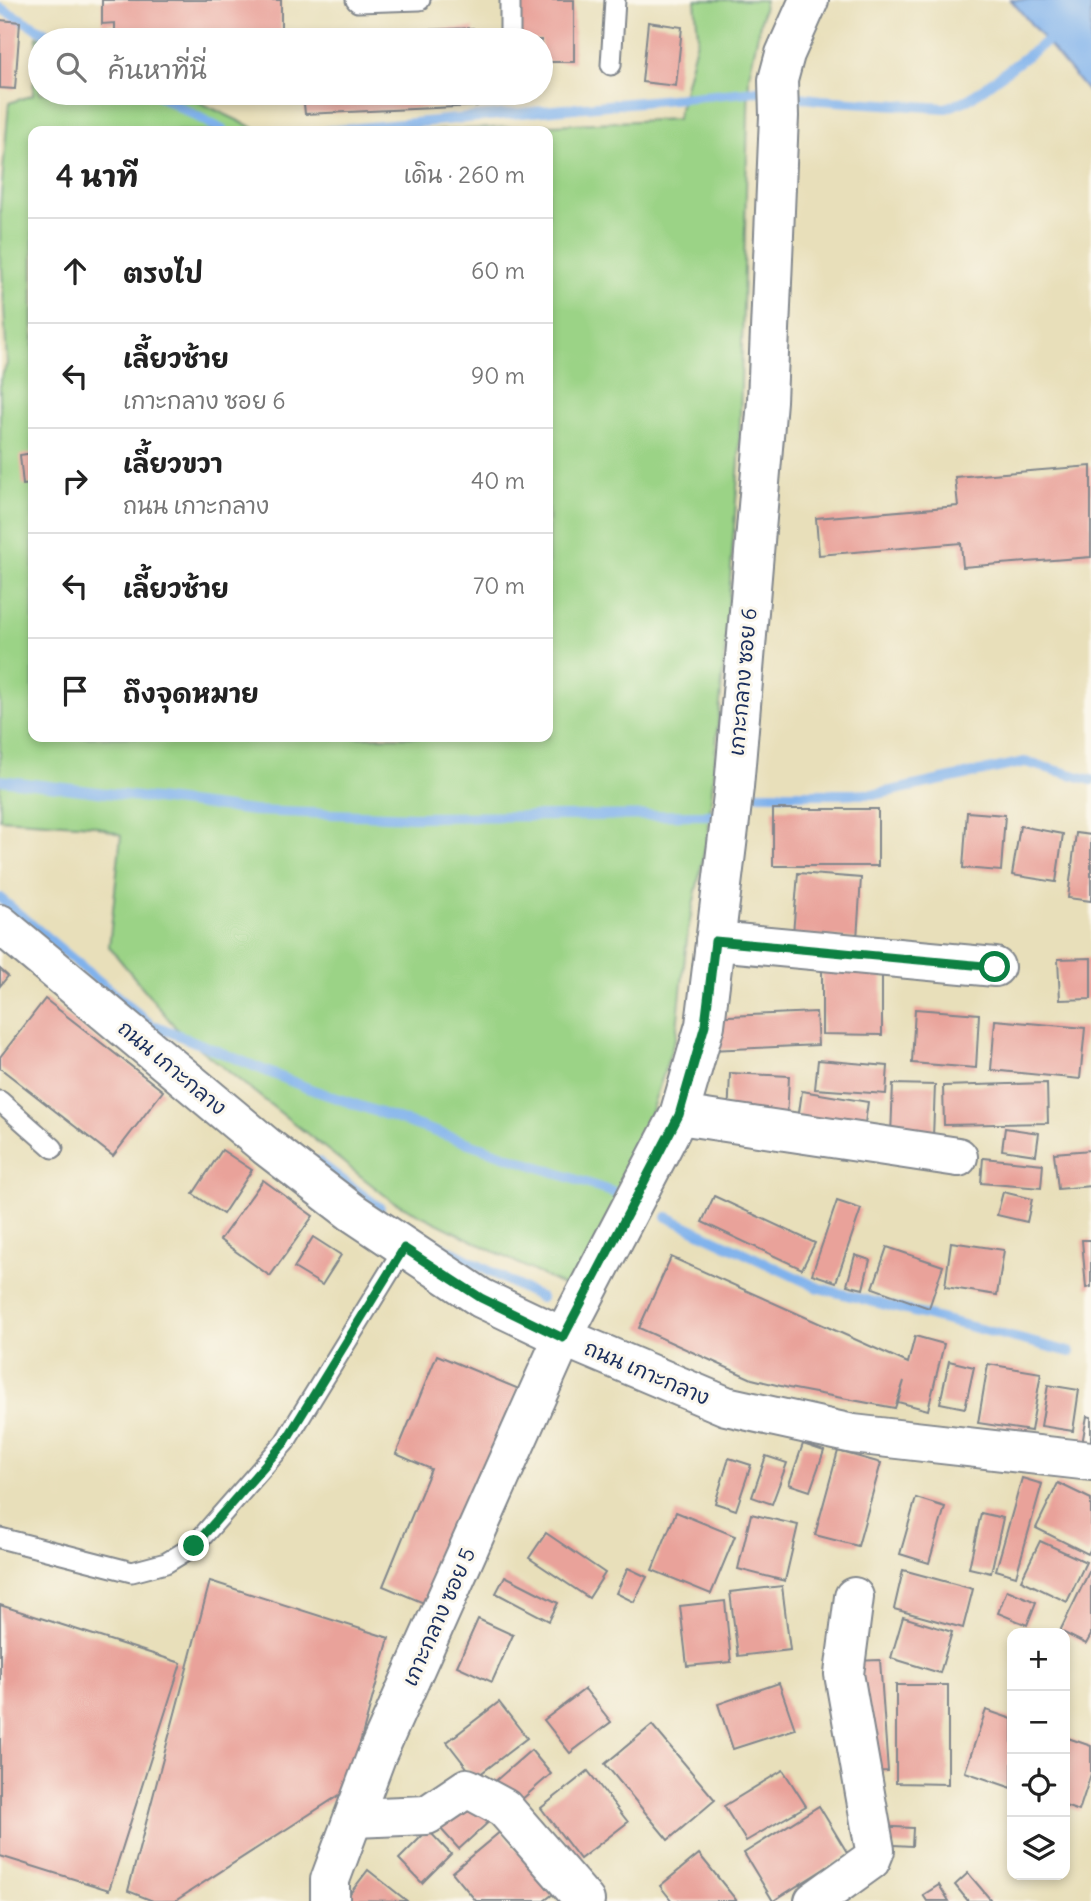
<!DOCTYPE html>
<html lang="th">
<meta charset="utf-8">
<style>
:root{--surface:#fff;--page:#f2f2f2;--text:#222;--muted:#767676;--line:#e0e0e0}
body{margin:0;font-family:Delius,"Playpen Sans Thai",sans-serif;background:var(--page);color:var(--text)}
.controls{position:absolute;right:21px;bottom:21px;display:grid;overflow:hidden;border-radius:14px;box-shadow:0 4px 10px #0003}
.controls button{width:63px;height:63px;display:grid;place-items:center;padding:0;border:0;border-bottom:2px solid var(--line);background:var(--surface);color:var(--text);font:35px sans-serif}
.stop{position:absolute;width:21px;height:21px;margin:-16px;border:5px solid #0b8043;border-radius:50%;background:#fff}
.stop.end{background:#0b8043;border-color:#fff;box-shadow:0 2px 7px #0008}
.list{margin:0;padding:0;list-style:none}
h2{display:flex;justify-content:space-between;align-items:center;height:91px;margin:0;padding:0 28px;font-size:30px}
h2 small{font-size:23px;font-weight:400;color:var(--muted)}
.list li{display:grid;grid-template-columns:46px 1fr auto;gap:21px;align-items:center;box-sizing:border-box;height:105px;padding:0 28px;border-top:2px solid var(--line)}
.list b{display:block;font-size:26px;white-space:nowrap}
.list p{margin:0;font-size:23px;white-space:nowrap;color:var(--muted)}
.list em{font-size:23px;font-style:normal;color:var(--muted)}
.icon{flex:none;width:38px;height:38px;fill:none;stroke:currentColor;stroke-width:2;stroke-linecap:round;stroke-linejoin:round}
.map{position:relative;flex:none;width:1091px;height:1901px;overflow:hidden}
.search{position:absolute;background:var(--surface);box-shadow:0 4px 10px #0003;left:28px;top:28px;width:525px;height:77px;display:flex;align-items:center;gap:18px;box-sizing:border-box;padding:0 24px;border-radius:38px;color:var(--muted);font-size:26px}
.panel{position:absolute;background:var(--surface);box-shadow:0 4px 10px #0003;left:28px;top:126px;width:525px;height:616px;border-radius:14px}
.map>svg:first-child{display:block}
</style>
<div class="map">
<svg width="1091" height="1901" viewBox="0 0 1091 1901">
<rect width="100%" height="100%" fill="#fbf7ec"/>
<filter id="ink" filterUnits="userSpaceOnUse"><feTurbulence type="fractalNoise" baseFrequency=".0143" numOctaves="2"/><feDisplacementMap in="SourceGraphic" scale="14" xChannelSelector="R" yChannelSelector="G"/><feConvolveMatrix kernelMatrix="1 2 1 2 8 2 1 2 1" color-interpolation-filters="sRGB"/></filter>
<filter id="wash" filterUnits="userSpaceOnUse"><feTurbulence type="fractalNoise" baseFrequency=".00686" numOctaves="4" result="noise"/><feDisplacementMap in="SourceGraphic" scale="28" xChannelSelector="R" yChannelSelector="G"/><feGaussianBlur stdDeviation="1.57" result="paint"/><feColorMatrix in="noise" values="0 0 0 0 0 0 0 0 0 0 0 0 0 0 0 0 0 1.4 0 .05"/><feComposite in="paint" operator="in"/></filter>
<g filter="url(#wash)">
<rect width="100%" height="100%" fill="#e8dfba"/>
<polygon fill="#9bd386" stroke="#5b8172" stroke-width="2" points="695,0 765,0 749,76 739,460 725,650 708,834 688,930 676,1036 630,1175 572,1290 392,1201 181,1034 109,947 121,835 93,825 0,819 0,380 7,364 2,268 0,267 0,207 9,103 33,95 37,36 49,40 40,40 40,93 180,93 260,131 33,131 33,737 548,737 548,131 429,131 677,119 698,36"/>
<polygon fill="#80b2ec" stroke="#4e70a5" stroke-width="2" points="1011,0 1091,0 1091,96"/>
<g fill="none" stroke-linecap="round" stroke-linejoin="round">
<g stroke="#80b2ec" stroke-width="10">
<polyline points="0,8 59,40"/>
<polyline points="154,93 224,131"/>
<polyline points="327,131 757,91 820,100 946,108 969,99 1055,35"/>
<polyline points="0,780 253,811 413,817 713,815"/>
<polyline points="746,794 877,794 1025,762 1091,780"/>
<polyline points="0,898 161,1033"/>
<polyline points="156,1026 310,1089 624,1196"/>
<polyline points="317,1161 380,1208"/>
<polyline points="667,1217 819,1288 1070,1352"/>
<polyline points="416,1233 541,1298"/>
</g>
</g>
<g id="blocks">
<g fill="#e9a29a">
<polygon points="102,0 281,0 281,39 115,40 115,23 102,24"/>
<polygon points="512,0 574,0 574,62 541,62 541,40 513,40"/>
<polygon points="0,20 20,22 15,89 0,88"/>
<polygon points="648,22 682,27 676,86 642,82"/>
<polygon points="473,28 474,40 301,40 301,35"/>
<polygon points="303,93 476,93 477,106 305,114"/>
<polygon points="33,453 33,484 23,485 20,455"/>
<polygon points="1091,466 1091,557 963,567 961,543 819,555 816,518 958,506 955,477"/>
<rect x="773" y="809" width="105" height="57"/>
<polygon points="967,812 1005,815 1001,871 963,868"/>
<polygon points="1020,826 1063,834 1056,882 1012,875"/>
<polygon points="1076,833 1091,835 1091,901 1068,898"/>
<polygon points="798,873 861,878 857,939 793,934"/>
<polygon points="1091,958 1091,999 1060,1000 1058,959"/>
<polygon points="822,960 882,960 882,1035 822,1034"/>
<polygon points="0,969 8,976 0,986"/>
<polygon points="45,999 163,1091 113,1156 0,1068 0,1057"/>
<polygon points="915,1009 979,1014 976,1068 912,1063"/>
<polygon points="816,1012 818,1045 710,1050 708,1017"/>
<polygon points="995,1020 1085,1028 1080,1079 991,1070"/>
<polygon points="818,1060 888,1066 886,1094 815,1089"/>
<polygon points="730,1073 789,1076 787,1122 728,1119"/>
<polygon points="1047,1083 1048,1123 944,1125 943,1086"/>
<polygon points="893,1084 935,1085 933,1137 891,1136"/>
<polygon points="802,1091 868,1102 863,1137 797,1127"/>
<polygon points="1005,1128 1039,1133 1036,1155 1002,1150"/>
<polygon points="222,1150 252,1170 223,1214 193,1194"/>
<polygon points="1091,1150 1091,1186 1058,1189 1054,1153"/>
<polygon points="983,1158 1043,1164 1041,1188 981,1183"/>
<polygon points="263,1180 313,1216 270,1276 220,1240"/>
<polygon points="1003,1192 1032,1199 1027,1222 997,1215"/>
<polygon points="714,1196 815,1243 802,1269 702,1222"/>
<polygon points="837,1201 861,1209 836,1282 812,1274"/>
<polygon points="313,1237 341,1255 322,1285 294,1268"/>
<polygon points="1082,1240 1091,1240 1091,1287 1086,1288"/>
<polygon points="951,1242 1004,1250 997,1295 945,1287"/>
<polygon points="887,1247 943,1266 929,1308 873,1288"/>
<polygon points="855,1255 870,1260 863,1289 847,1285"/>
<polygon points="671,1257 908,1363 915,1336 944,1344 928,1410 898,1402 904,1381 895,1408 789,1388 752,1379 639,1328"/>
<polygon points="437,1355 519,1389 431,1606 383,1586 431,1469 396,1454"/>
<polygon points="949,1361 974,1367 965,1408 940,1403"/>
<polygon points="988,1364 1041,1373 1031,1431 978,1423"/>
<polygon points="1048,1385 1079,1390 1073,1431 1041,1426"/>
<polygon points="1087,1416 1091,1417 1091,1446 1082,1444"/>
<polygon points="803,1444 824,1451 810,1491 789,1484"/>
<polygon points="838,1451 881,1463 858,1546 815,1535"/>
<polygon points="766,1456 787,1463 772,1504 752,1497"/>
<polygon points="729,1458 751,1465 736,1510 715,1503"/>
<polygon points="1022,1478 1042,1484 1016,1576 996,1570"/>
<polygon points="1058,1483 1091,1499 1091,1548 1088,1554 1036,1528"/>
<polygon points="916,1498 945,1507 929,1563 900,1554"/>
<polygon points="676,1512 735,1536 711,1594 652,1570"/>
<polygon points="981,1513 1003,1518 991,1573 969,1568"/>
<polygon points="751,1514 798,1525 785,1581 738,1569"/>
<polygon points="546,1533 605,1573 589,1598 529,1558"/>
<polygon points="1040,1541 1086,1562 1067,1602 1021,1580"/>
<polygon points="628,1568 647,1577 634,1602 616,1593"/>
<polygon points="1091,1568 1091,1635 1086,1644 1060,1631"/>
<polygon points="903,1570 973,1589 963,1628 894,1609"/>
<polygon points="505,1576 558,1603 549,1621 496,1593"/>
<polygon points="210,1581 389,1638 347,1790 175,1901 153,1901 128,1891"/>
<polygon points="782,1586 790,1650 738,1656 730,1592"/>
<polygon points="1007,1590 1036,1602 1027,1625 998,1613"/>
<polygon points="725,1601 731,1662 687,1666 680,1606"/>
<polygon points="0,1605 181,1663 109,1890 0,1856"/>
<polygon points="903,1617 952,1632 940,1673 891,1658"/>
<polygon points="478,1619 513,1635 492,1682 457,1666"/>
<polygon points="880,1660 888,1771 862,1772 854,1661"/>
<polygon points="779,1683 795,1729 733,1749 718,1704"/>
<polygon points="896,1685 948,1685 948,1784 896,1783"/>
<polygon points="585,1689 611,1722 570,1753 544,1720"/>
<polygon points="499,1702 527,1738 475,1778 447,1742"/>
<polygon points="986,1710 1012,1719 1012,1788 965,1772"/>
<polygon points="652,1725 715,1800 668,1840 605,1764"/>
<polygon points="1065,1737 1091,1746 1091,1774 1079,1811 1065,1806"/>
<polygon points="531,1750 551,1774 513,1807 493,1783"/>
<polygon points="783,1770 806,1806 746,1841 724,1806"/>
<polygon points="588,1771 628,1822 580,1859 541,1808"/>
<polygon points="474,1797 493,1818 459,1849 440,1828"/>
<polygon points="819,1806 848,1854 773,1901 744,1853"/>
<polygon points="875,1826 913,1828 912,1846 875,1844"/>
<polygon points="428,1830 451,1854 422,1883 399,1859"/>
<polygon points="501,1831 553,1894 544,1901 476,1901 452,1872"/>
<polygon points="699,1854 737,1901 672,1901 660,1886"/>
<polygon points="368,1870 407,1901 345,1900"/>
<polygon points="968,1873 990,1899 988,1901 968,1901 955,1885"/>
<polygon points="939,1885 949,1901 927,1901 923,1895"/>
</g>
</g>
</g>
<g filter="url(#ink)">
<use href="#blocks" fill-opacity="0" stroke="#82878c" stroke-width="2"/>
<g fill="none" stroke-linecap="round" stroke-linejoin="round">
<defs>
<g id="lane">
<polyline points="356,0 358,2 420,0"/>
<polyline points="510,0 510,40"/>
<polyline points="611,65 615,0"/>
<polyline points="0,1101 53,1148"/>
<polyline points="0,1538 132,1572 166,1563 194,1546 285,1442 404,1248"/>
</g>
<g id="street">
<polyline points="0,924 266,1146 352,1212 481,1298 563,1337 726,1406 853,1434 1091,1461"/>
<polyline points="715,941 995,967"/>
<polyline points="679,1115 958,1157"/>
<polyline points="354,1818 427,1815 467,1788 504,1808 585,1901"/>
<polyline points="330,1901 330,1880 377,1754 563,1337 679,1115 705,1025 734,787 767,401 779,116 778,80 785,54 809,0"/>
<polyline points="814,1901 871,1860 875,1850 844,1674 854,1597"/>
</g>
</defs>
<use href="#lane" stroke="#82878c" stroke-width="23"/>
<use href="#street" stroke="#82878c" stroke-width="42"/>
<use href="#lane" stroke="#fff" stroke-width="19"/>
<use href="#street" stroke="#fff" stroke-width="38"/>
</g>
</g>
<g fill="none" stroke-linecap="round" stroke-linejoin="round" filter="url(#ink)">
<polyline stroke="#0b8043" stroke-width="9" points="194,1546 285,1442 404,1248 481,1298 563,1338 679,1115 705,1025 715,941 995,967"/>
</g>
<g text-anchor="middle" stroke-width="6" stroke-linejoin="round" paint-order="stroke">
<g font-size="21" fill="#1b2f5e" stroke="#fbf7ec">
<text transform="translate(743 682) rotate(-85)" y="7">เกาะกลาง ซอย 6</text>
<text transform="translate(172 1068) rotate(40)" y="7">ถนน เกาะกลาง</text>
<text transform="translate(647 1373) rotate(23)" y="7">ถนน เกาะกลาง</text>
<text transform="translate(439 1617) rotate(-66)" y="7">เกาะกลาง ซอย 5</text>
</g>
</g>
</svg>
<div class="controls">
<button>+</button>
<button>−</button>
<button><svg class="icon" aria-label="locate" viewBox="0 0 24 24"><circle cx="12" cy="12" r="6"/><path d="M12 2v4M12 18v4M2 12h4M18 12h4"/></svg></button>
<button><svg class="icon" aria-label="layers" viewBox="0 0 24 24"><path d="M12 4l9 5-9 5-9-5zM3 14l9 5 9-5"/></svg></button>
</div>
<div class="stop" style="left:995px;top:967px"></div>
<div class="stop end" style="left:194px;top:1546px"></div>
<div class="search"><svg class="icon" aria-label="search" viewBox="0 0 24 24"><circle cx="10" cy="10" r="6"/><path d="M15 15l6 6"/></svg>ค้นหาที่นี่</div>
<section class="panel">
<h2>4 นาที<small>เดิน · 260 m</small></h2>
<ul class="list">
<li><svg class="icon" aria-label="ahead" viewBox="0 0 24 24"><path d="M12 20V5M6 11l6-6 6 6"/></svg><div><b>ตรงไป</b></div><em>60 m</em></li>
<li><svg class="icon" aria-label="left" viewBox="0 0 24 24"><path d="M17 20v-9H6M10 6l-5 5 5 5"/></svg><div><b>เลี้ยวซ้าย</b><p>เกาะกลาง ซอย 6</p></div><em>90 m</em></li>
<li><svg class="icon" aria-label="right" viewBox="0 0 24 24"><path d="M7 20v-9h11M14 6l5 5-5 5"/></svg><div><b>เลี้ยวขวา</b><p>ถนน เกาะกลาง</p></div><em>40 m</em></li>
<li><svg class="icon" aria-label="left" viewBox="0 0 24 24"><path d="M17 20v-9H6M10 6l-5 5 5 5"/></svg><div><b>เลี้ยวซ้าย</b></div><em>70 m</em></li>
<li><svg class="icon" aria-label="arrive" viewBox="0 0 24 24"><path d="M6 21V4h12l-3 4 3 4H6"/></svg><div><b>ถึงจุดหมาย</b></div></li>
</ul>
</section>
</div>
